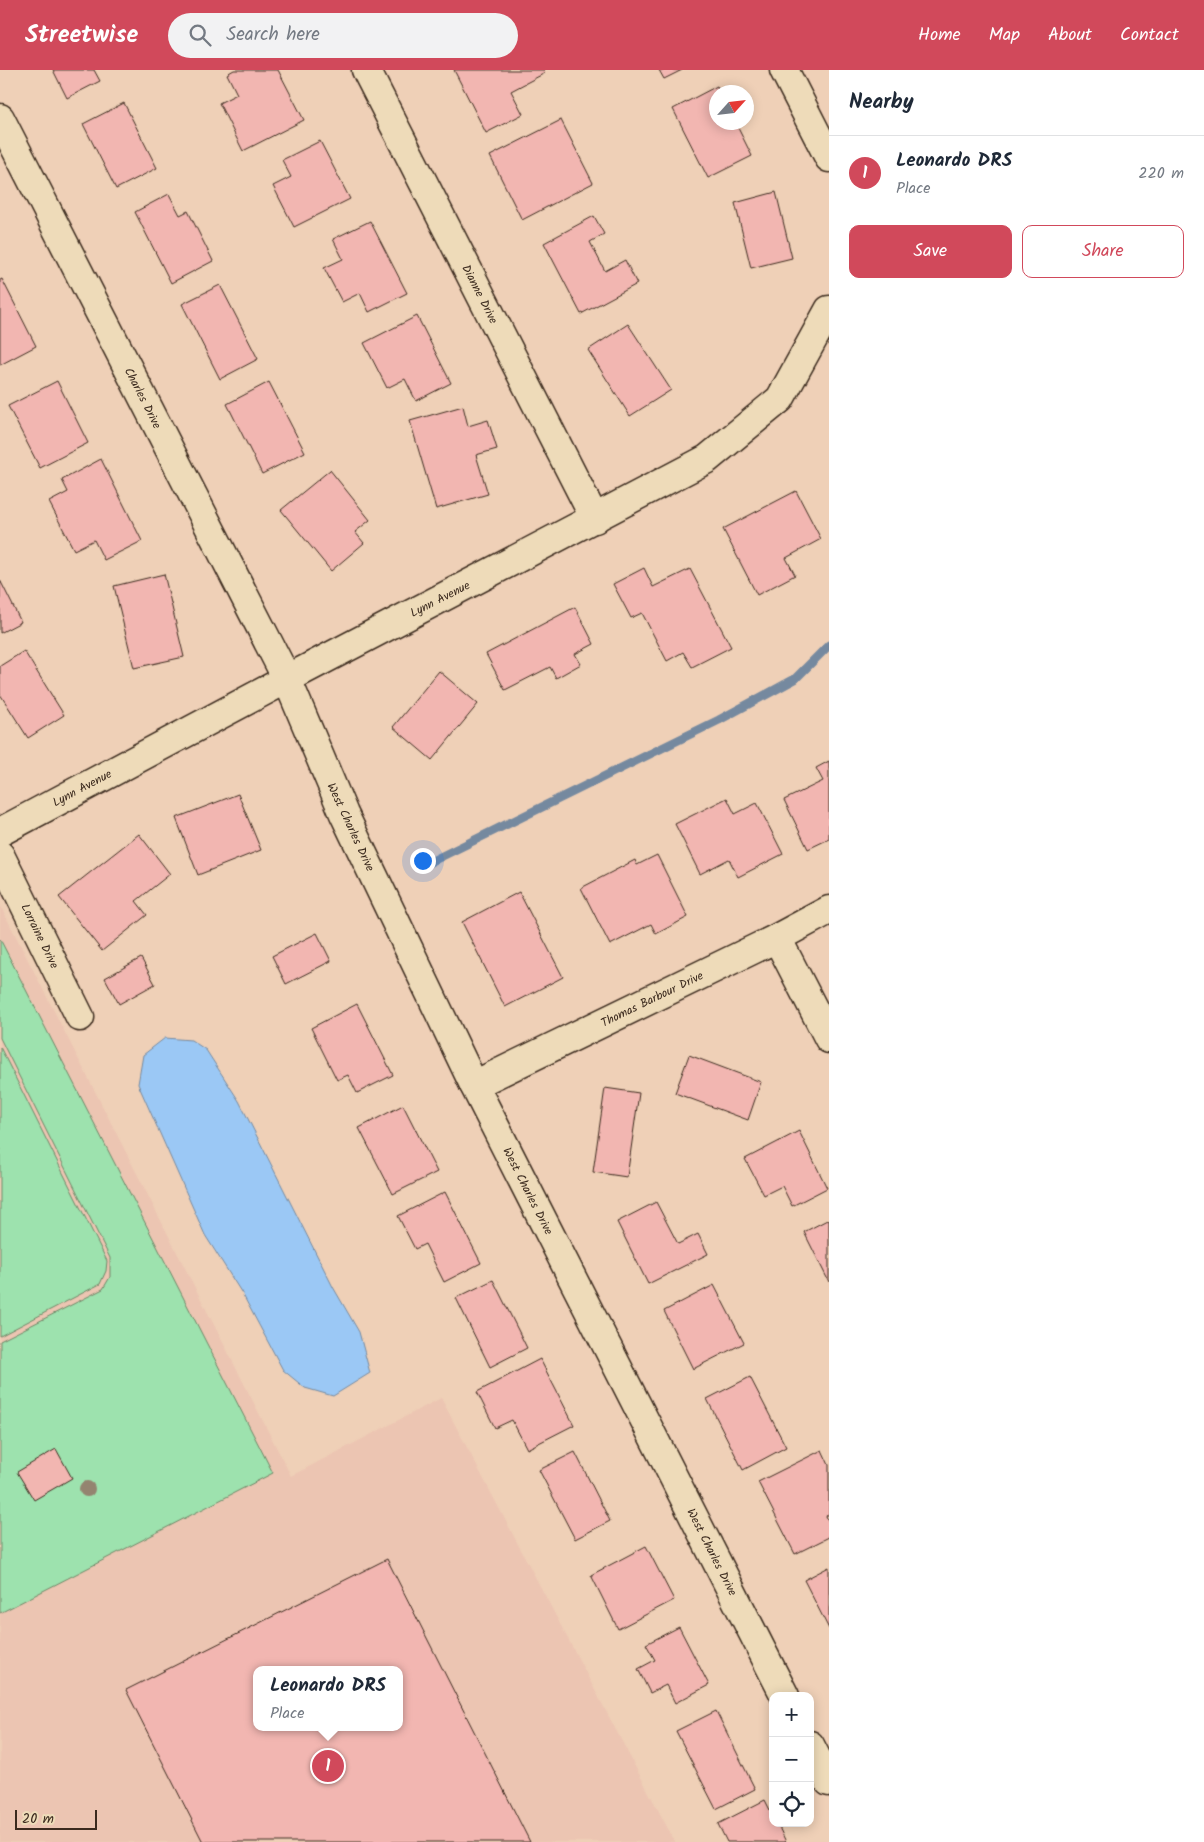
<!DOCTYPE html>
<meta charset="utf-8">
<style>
:root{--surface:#fff;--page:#f2f2f3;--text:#1f2937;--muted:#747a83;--line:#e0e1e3;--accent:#d1495b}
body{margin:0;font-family:Kalam,sans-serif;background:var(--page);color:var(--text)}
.controls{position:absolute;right:15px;bottom:15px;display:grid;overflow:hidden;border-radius:10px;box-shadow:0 2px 12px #0003}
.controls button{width:45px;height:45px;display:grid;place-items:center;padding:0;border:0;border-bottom:1px solid var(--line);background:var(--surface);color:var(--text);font:25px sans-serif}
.compass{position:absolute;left:709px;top:15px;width:45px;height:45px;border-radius:50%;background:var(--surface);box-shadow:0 2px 12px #0003;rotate:63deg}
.scale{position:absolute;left:15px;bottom:12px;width:82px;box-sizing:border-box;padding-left:5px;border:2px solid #3b2a1e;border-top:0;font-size:14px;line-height:18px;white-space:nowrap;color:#3b2a1e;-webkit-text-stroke:4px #eedbb9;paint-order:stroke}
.you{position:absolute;left:422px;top:790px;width:18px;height:18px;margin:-12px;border:4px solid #fff;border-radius:50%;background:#1a73e8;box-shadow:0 0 0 8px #1a73e833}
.badge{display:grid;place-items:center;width:32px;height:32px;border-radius:50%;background:var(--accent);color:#fff;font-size:16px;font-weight:700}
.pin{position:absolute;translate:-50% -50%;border:2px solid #fff;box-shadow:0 1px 5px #0006}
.popup{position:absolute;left:253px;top:1596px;width:150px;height:65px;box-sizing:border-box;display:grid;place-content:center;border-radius:10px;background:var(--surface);filter:drop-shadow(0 1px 4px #0005);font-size:16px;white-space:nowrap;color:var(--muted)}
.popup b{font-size:19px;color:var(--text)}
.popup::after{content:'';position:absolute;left:50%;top:100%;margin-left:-10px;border:10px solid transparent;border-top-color:var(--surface)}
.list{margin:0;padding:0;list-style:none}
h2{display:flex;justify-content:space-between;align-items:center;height:65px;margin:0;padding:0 20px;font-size:21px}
h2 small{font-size:16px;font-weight:400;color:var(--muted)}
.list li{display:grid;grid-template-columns:32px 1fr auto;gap:15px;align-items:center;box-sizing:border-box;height:75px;padding:0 20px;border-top:1px solid var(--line)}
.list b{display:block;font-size:19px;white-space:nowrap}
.list p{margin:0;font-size:16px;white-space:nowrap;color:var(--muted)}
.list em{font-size:16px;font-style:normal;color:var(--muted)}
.actions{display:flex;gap:10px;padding:15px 20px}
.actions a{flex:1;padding:11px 0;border:1px solid var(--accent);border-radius:10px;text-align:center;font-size:18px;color:var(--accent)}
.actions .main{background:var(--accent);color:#fff}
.icon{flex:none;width:28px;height:28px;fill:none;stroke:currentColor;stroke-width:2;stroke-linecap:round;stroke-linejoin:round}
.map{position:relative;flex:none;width:829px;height:1772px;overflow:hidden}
header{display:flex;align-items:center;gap:30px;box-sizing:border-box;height:70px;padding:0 25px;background:var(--accent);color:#fff}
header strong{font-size:24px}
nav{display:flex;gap:28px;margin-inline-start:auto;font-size:18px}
.search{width:350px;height:45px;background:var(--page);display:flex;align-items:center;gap:12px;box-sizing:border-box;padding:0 18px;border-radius:28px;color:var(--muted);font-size:19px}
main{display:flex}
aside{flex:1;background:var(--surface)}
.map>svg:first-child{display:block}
</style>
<header>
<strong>Streetwise</strong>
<div class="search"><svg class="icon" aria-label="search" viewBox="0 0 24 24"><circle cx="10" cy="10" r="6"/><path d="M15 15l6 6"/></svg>Search here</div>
<nav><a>Home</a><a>Map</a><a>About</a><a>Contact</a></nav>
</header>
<main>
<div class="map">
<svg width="829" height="1772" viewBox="0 0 829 1772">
<rect width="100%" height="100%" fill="#efd0b7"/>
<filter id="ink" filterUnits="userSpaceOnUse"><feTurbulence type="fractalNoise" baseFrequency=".02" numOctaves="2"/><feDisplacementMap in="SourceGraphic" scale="10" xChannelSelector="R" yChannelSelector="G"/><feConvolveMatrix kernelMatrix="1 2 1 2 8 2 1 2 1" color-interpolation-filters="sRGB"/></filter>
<g filter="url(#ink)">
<path fill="#ecc5b2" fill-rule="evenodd" d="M0,835L291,1406L441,1328L675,1772H0ZM257,1600H399V1657H257Z"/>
<g fill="#9de2ae" stroke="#6c8666">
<polygon points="0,869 273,1403 0,1543 0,1271 103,1219 110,1207 110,1188 0,968"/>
<polygon points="0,977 107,1191 106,1201 100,1214 0,1266"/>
</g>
<polygon fill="#9bc8f5" stroke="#75899f" points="165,968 191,970 206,980 239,1031 333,1217 359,1262 370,1303 333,1326 305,1318 283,1300 243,1225 205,1165 138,1014 143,985"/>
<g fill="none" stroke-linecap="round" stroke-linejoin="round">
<polyline stroke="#75899f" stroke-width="9" points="426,794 719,650 795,609 829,575"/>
</g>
<g fill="#f2b6b1" stroke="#3b2a1e" fill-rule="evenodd">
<polygon points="53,0 94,0 100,11 67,28"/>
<polygon points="234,0 278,0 304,50 243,81 219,33 237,24 227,4"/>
<polygon points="454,0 544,0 545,3 511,21 523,44 486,63"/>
<polygon points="659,0 682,0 664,9"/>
<polygon points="717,16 720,22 716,22 716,52 735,52 752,86 708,108 673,39"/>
<polygon points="124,33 157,98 116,119 83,54"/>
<polygon points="561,50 593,113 522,150 490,86"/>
<polygon points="320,71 350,129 294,157 273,116 291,107 282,90"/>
<polygon points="776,122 792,188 751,198 735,133"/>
<polygon points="169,124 180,145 188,141 213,191 171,213 135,142"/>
<polygon points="594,146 604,164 590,172 605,201 625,190 637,214 581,244 544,173"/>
<polygon points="370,151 407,223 369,242 360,223 342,232 324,198 343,189 333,169"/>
<polygon points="2,209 36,276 0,295 0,210"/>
<polygon points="220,215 258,289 220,309 182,234"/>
<polygon points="417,246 451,313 416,331 405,309 387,318 364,273"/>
<polygon points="628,254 671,320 630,346 588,280"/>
<polygon points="57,311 88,373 40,398 8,336"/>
<polygon points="269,312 305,382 262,404 227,334"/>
<polygon points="463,336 468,356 488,350 497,379 476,385 488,424 436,439 410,351"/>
<polygon points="101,389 142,471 104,490 94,470 74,480 49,432 68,422 62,410"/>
<polygon points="330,400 370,450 355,462 364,473 331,501 281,440"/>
<polygon points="796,421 821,469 786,488 795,505 757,525 723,459"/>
<polygon points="644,498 653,517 690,499 731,577 692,597 683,582 667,591 642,543 631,548 613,514"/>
<polygon points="164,504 184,587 134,598 114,516"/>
<polygon points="0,510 21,552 0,563"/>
<polygon points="575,537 594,574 575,584 581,594 556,608 550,597 505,620 486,584"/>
<polygon points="24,581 64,645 28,668 0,624 0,596"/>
<polygon points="439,601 478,634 432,690 393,657"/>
<polygon points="829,691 829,769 808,779 784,730 823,711 816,698"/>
<polygon points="238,724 261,780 198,805 176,748"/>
<polygon points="727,728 735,744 757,733 783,784 738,807 729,789 700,804 675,754"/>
<polygon points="139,764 170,804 136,831 147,845 102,881 59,827"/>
<polygon points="657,785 688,847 656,864 651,854 610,875 581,818 635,790 637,795"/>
<polygon points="519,822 563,907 505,937 462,852"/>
<polygon points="317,863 331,891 286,914 272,886"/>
<polygon points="141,888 155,914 119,934 105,908"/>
<polygon points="357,934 393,1005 357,1023 348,1005 337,1010 311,958"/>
<polygon points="689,985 761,1012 748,1050 675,1023"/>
<polygon points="605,1018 639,1023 627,1107 593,1102"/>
<polygon points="403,1035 437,1102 393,1124 359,1058"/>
<polygon points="799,1061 827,1118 792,1136 782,1116 764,1125 745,1089"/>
<polygon points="445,1122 481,1193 444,1212 425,1174 415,1179 398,1146"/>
<polygon points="656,1132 678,1174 698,1164 708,1184 648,1214 617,1152"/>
<polygon points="829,1149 829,1212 804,1162"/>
<polygon points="493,1210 527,1278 490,1297 456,1228"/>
<polygon points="714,1215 744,1273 693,1299 664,1241"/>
<polygon points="540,1289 574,1355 527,1379 512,1350 495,1358 477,1322"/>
<polygon points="750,1307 786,1377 743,1400 707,1329"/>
<polygon points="56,1379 72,1408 34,1430 17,1402"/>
<polygon points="822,1380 829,1395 829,1444 826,1446 829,1452 829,1467 795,1484 758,1412"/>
<polygon points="575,1382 610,1451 575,1469 539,1400"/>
<polygon points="646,1476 674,1530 618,1559 591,1505"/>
<path d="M387,1489L530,1772H203L126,1620ZM257,1600H399V1657H257Z"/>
<polygon points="829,1497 829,1559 804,1510"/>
<polygon points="679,1557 709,1615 675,1633 666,1615 650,1623 638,1599 655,1590 646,1574"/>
<polygon points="716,1641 755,1719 716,1739 676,1661"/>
<polygon points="765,1730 773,1746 773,1753 777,1753 786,1772 727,1772 718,1754"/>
</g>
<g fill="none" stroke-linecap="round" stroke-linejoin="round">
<defs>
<g id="minor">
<polyline points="366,0 595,449"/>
<polyline points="784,0 829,88"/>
<polyline points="0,48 287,609 344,744 474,1015 785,1626"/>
<polyline points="0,762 287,609 707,389 780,329 829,240"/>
<polyline points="0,785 80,947"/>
<polyline points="777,868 829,969"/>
<polyline points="474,1015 777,868 829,840"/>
<polyline points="810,1675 829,1712"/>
</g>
</defs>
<use href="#minor" stroke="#3b2a1e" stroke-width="31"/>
<use href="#minor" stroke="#eedbb9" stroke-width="28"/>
</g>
<circle fill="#94846f" cx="87" cy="1419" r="8"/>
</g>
<g text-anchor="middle" stroke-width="5" stroke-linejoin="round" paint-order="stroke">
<g font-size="12" fill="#3b2a1e" stroke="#eedbb9">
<text transform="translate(480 224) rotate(63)" y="4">Dianne Drive</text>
<text transform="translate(143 328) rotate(63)" y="4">Charles Drive</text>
<text transform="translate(440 529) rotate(-27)" y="4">Lynn Avenue</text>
<text transform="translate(82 718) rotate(-28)" y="4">Lynn Avenue</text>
<text transform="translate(351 757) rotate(65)" y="4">West Charles Drive</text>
<text transform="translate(40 866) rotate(64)" y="4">Lorraine Drive</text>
<text transform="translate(652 929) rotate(-26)" y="4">Thomas Barbour Drive</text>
<text transform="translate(528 1121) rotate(63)" y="4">West Charles Drive</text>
<text transform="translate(712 1482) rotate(63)" y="4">West Charles Drive</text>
</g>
</g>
</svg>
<div class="controls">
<button>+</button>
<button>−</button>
<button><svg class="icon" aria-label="locate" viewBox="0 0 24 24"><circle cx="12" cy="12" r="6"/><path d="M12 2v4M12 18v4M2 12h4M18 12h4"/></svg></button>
</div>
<svg class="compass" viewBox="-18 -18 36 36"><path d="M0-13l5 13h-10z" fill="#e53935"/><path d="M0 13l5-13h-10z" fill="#747a83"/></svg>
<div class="scale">20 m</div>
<div class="you"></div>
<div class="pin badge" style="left:328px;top:1696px">1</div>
<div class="popup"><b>Leonardo DRS</b>Place</div>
</div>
<aside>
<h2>Nearby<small></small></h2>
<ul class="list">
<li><span class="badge">1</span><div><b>Leonardo DRS</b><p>Place</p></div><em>220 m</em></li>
</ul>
<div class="actions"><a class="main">Save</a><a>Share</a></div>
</aside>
</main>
